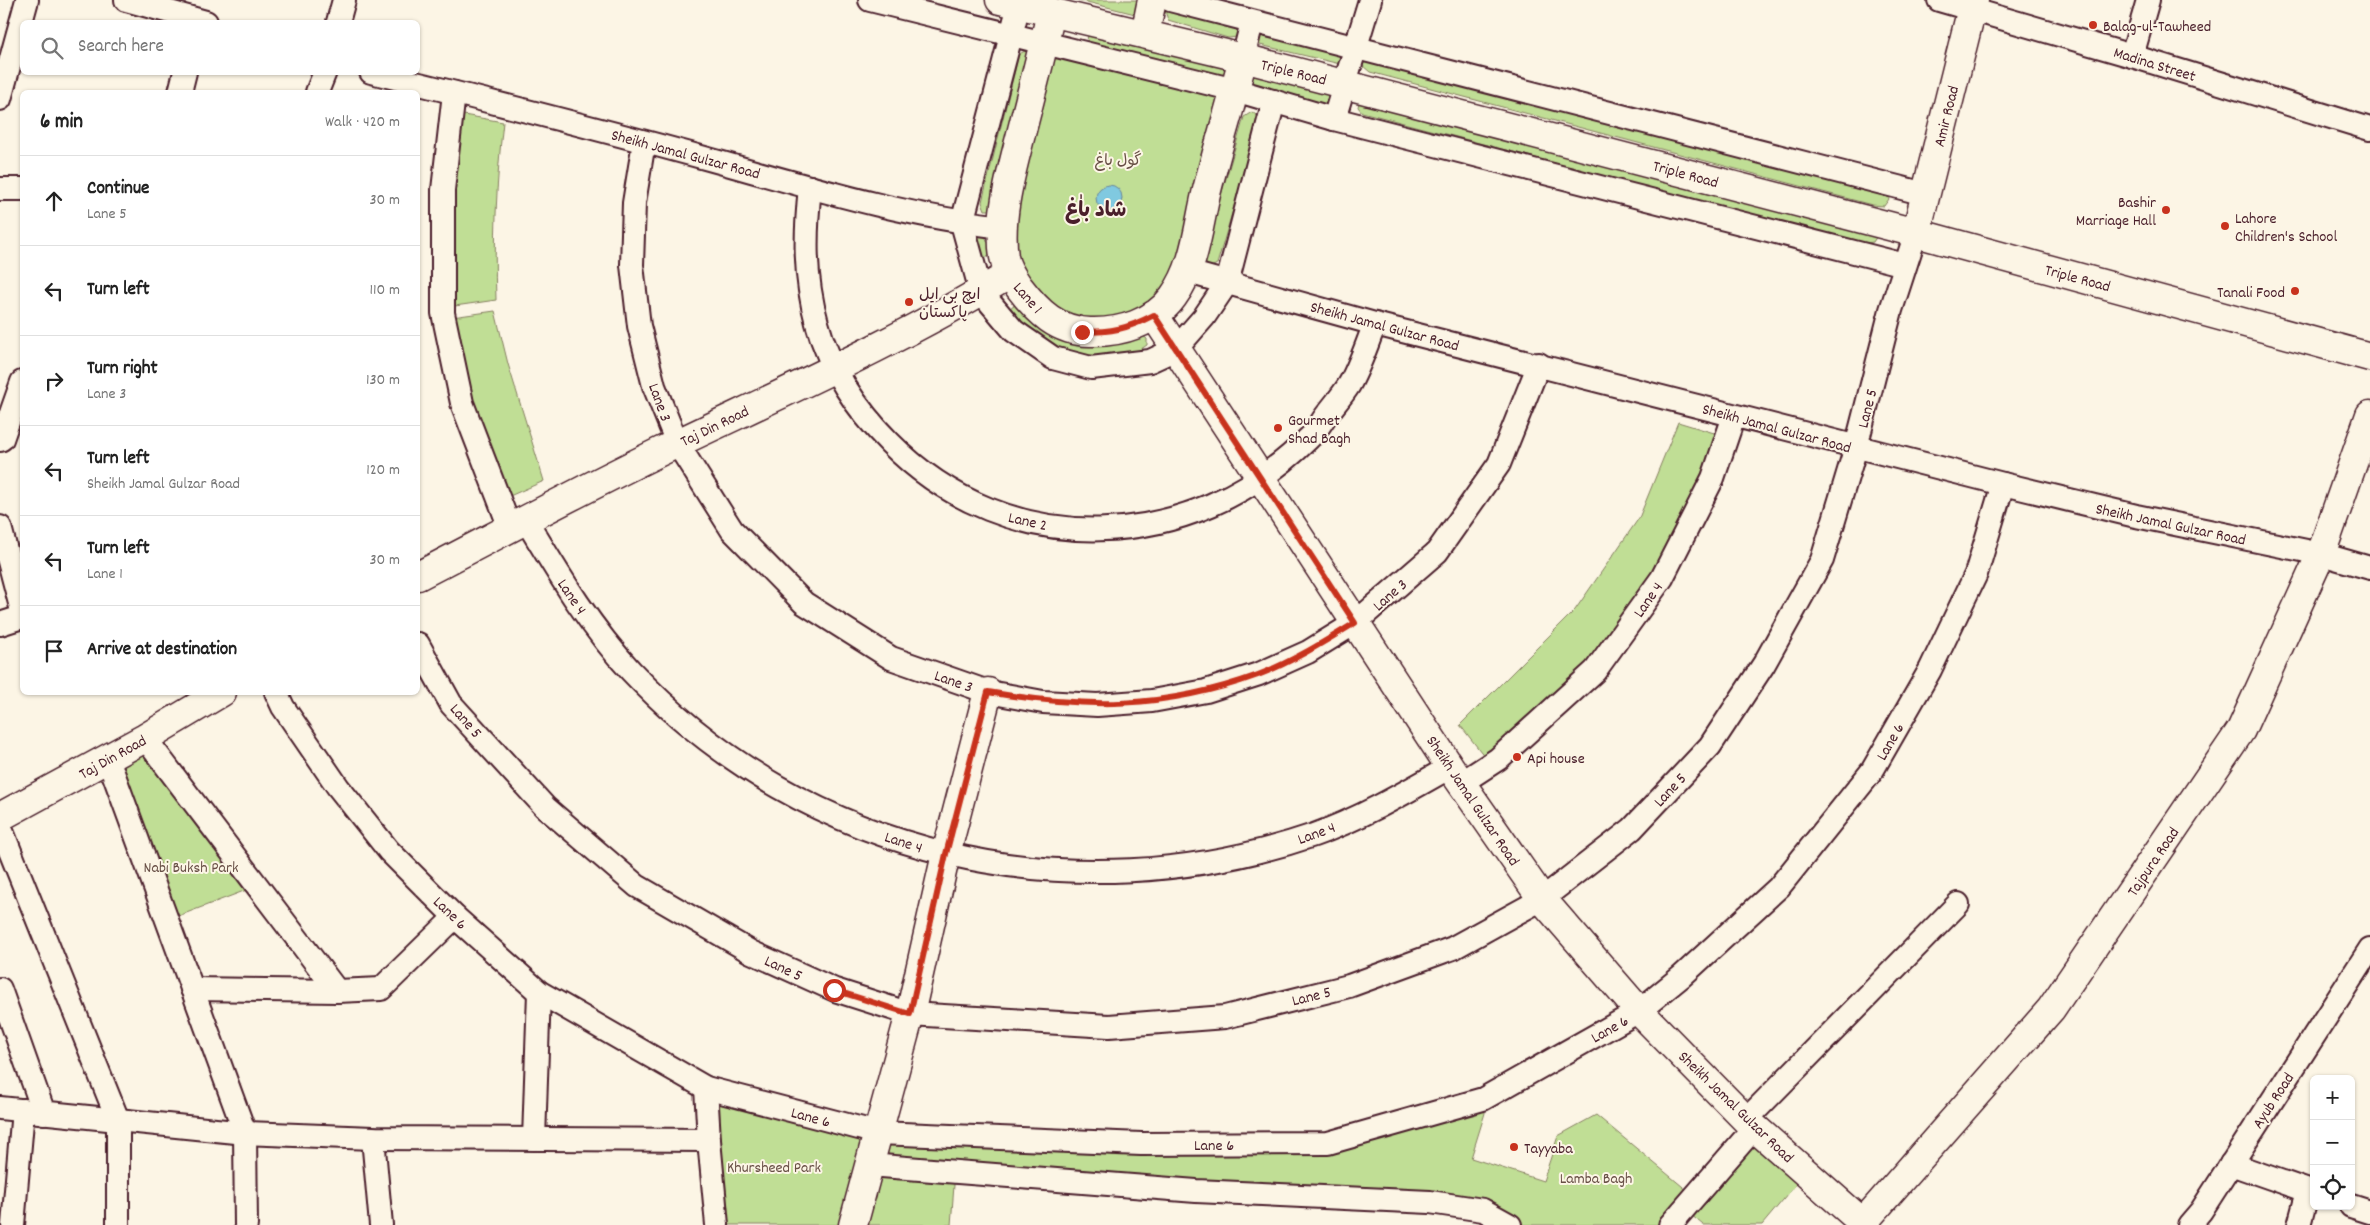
<!DOCTYPE html>
<meta charset="utf-8">
<style>
:root{--surface:#fff;--page:#f2f2f2;--text:#222;--muted:#767676;--line:#e0e0e0}
body{margin:0;font-family:Dekko,"Playpen Sans Arabic",sans-serif;background:var(--page);color:var(--text)}
.controls{position:absolute;right:15px;bottom:15px;display:grid;overflow:hidden;border-radius:8px;box-shadow:0 1px 4px #0004}
.controls button{width:45px;height:45px;display:grid;place-items:center;padding:0;border:0;border-bottom:1px solid var(--line);background:var(--surface);color:var(--text);font:25px sans-serif}
.stop{position:absolute;width:15px;height:15px;margin:-11px;border:4px solid #c8321e;border-radius:50%;background:#fff}
.stop.end{background:#c8321e;border-color:#fff;box-shadow:0 1px 5px #0008}
.list{margin:0;padding:0;list-style:none}
h2{display:flex;justify-content:space-between;align-items:center;height:65px;margin:0;padding:0 20px;font-size:21px}
h2 small{font-size:16px;font-weight:400;color:var(--muted)}
.list li{display:grid;grid-template-columns:32px 1fr auto;gap:15px;align-items:center;box-sizing:border-box;height:90px;padding:0 20px;border-top:1px solid var(--line)}
.list b{display:block;font-size:19px;white-space:nowrap}
.list p{margin:0;font-size:16px;white-space:nowrap;color:var(--muted)}
.list em{font-size:16px;font-style:normal;color:var(--muted)}
.icon{flex:none;width:28px;height:28px;fill:none;stroke:currentColor;stroke-width:2;stroke-linecap:round;stroke-linejoin:round}
.map{position:relative;flex:none;width:2370px;height:1225px;overflow:hidden}
.search{position:absolute;background:var(--surface);box-shadow:0 1px 4px #0004;left:20px;top:20px;width:400px;height:55px;display:flex;align-items:center;gap:12px;box-sizing:border-box;padding:0 18px;border-radius:8px;color:var(--muted);font-size:19px}
.panel{position:absolute;background:var(--surface);box-shadow:0 1px 4px #0004;left:20px;top:90px;width:400px;height:605px;border-radius:8px}
.map>svg:first-child{display:block}
</style>
<div class="map">
<svg width="2370" height="1225" viewBox="0 0 2370 1225">
<rect width="100%" height="100%" fill="#fcf5e5"/>
<filter id="ink" filterUnits="userSpaceOnUse"><feTurbulence type="fractalNoise" baseFrequency=".02" numOctaves="2"/><feDisplacementMap in="SourceGraphic" scale="10" xChannelSelector="R" yChannelSelector="G"/><feConvolveMatrix kernelMatrix="1 2 1 2 8 2 1 2 1" color-interpolation-filters="sRGB"/></filter>
<g filter="url(#ink)">
<g fill="#c0de95" stroke="#857e60">
<polygon points="1079,0 1144,0 1139,15"/>
<polygon points="1168,7 1239,29 1237,37 1228,38 1168,20 1165,11"/>
<polygon points="1257,31 1344,51 1340,64 1260,45 1256,43"/>
<polygon points="1088,33 1222,65 1225,70 1222,78 1087,43"/>
<polygon points="1025,51 1029,53 992,210 985,210 982,202 1019,54"/>
<polygon points="1055,53 1226,93 1182,255 1160,294 1135,312 1105,320 1074,317 1053,308 1030,289 1008,235"/>
<polygon points="1365,60 1888,195 1889,199 1884,206 1872,205 1370,72 1363,66"/>
<polygon points="1255,72 1324,86 1335,100 1325,106 1250,88 1250,75"/>
<polygon points="1359,102 1877,236 1873,242 1867,243 1770,220 1362,112 1358,107"/>
<polygon points="1252,112 1259,117 1259,122 1217,264 1209,268 1205,266 1203,257 1244,117"/>
<path d="M458,114L503,122C496,182 494,240 496,300L448,307Z"/>
<polygon points="976,232 983,232 992,251 988,257 982,257"/>
<polygon points="1016,303 1142,335 1147,339 1147,345 1138,351 1088,359 1072,357 1032,336 1009,309"/>
<polygon points="495,311 508,364 544,481 505,498 466,399 452,317"/>
<polygon points="1678,422 1724,436 1667,556 1594,665 1485,757 1460,725 1575,610 1639,518"/>
<polygon points="145,738 257,886 168,920 108,759"/>
<polygon points="706,1088 878,1133 1328,1143 1483,1099 1485,1113 1471,1158 1543,1181 1558,1136 1596,1115 1694,1196 1746,1136 1799,1181 1762,1225 1703,1225 1684,1209 1670,1225 1510,1225 1483,1210 955,1172 951,1225 718,1225"/>
</g>
<circle fill="#80c9e0" stroke="#6a8598" cx="1109" cy="198" r="13"/>
<g fill="none" stroke-linecap="round" stroke-linejoin="round">
<defs>
<g id="minor">
<polyline points="126,0 206,22"/>
<polyline points="870,0 1235,90 1334,119 1905,265"/>
<polyline points="1170,0 1925,194"/>
<polyline points="1939,0 2132,56 2370,129"/>
<polyline points="1015,20 962,223 981,292 1014,331 1053,358 1091,368 1150,361 1176,349 1204,317 1227,283 1274,101"/>
<polyline points="338,22 344,0"/>
<polyline points="2132,56 2148,0"/>
<polyline points="1243,58 1252,22"/>
<path d="M371,72C485,100 599,129 712,160C806,186 906,217 1003,227"/>
<polyline points="180,92 185,72"/>
<polyline points="317,92 325,72"/>
<polyline points="454,93 443,190 443,313 462,403 510,528"/>
<polyline points="0,99 27,0"/>
<polyline points="1334,119 1370,0"/>
<polyline points="644,142 634,203 632,265 639,326 654,386 677,443 732,530 804,603 891,658 988,692 1043,702 1097,705 1152,701 1206,691 1259,674 1308,652 1355,623 1437,552 1499,464 1539,364"/>
<path d="M810,187C805,235 804,276 817,323C829,368 857,410 890,443C1008,563 1192,555 1309,438C1316,432 1320,424 1325,417C1333,406 1342,396 1349,385C1360,366 1367,343 1375,324"/>
<polyline points="0,189 22,189"/>
<polyline points="1188,272 1375,324 2003,484 2136,516 2321,554 2370,568"/>
<polyline points="0,440 2,439 22,382"/>
<path d="M526,520C558,573 589,626 631,671C807,858 1073,917 1314,835C1362,818 1406,792 1450,767"/>
<polyline points="0,527 22,611"/>
<polyline points="0,624 22,617"/>
<polyline points="418,644 451,704 545,807 637,886 751,952 835,990 910,1014 1109,1026 1225,1017 1349,986 1453,948 1542,899 1632,829 1710,746 1764,664 1822,560 1856,447 1891,310 1916,233"/>
<polyline points="276,692 283,707 338,787 389,851 455,917 539,992 706,1088 878,1133 1141,1144 1328,1143 1483,1099 1639,1011 1682,976 1779,887 1872,771 1930,670 1976,574 2003,484"/>
<polyline points="145,738 337,991"/>
<polyline points="108,759 245,1133 246,1225"/>
<polyline points="1461,783 1498,759 1595,671 1662,578 1713,478 1734,416"/>
<polyline points="0,826 118,1120 118,1225"/>
<polyline points="0,989 44,1113"/>
<polyline points="192,989 337,991 381,989 455,917"/>
<polyline points="0,1108 245,1133 373,1138 709,1140 706,1088"/>
<polyline points="1746,1120 1958,904"/>
<polyline points="373,1138 381,1225"/>
<polyline points="534,1139 539,992"/>
<polyline points="709,1140 717,1225"/>
<polyline points="2231,1164 2314,1193"/>
<polyline points="869,1165 1196,1191 1430,1202 1483,1210 1510,1225"/>
<polyline points="2351,1206 2370,1212"/>
<polyline points="13,1225 23,1110"/>
<polyline points="1670,1225 1755,1127"/>
<polyline points="2189,1225 2201,1211 2370,949"/>
<polyline points="2299,1225 2308,1191"/>
</g>
<g id="tertiary">
<polyline points="1145,34 1152,0"/>
<polyline points="1154,315 1450,767 1542,899 1639,1011 1746,1120 1863,1223"/>
<polyline points="853,1225 910,1014 946,854 988,692"/>
</g>
<g id="secondary">
<polyline points="1000,0 1243,58 1916,233 2370,357"/>
<path d="M1051,13C1042,52 1032,91 1022,130C1012,170 998,216 1004,257C1006,269 1013,278 1019,287C1038,312 1057,331 1090,332C1120,333 1154,323 1173,297C1196,266 1198,226 1207,190C1218,146 1232,102 1243,58"/>
<polyline points="1916,233 1974,0"/>
<path d="M418,576C505,531 592,484 680,442C791,389 905,338 1010,274"/>
<polyline points="0,817 145,738 222,692"/>
<polyline points="1861,1225 2051,1009 2241,730 2321,554 2370,415"/>
</g>
</defs>
<use href="#minor" stroke="#4a1f2b" stroke-width="26"/>
<use href="#tertiary" stroke="#4a1f2b" stroke-width="31"/>
<use href="#secondary" stroke="#4a1f2b" stroke-width="31"/>
<use href="#minor" stroke="#fcf5e5" stroke-width="22"/>
<use href="#tertiary" stroke="#fcf5e5" stroke-width="28"/>
<use href="#secondary" stroke="#fcf5e5" stroke-width="28"/>
</g>
</g>
<g fill="none" stroke-linecap="round" stroke-linejoin="round" filter="url(#ink)">
<path stroke="#c8321e" stroke-width="6" d="M834,990L910,1014L946,854L988,692C1085,709 1165,709 1258,675C1292,662 1324,642 1355,623L1154,315C1127,329 1112,332 1082,332"/>
</g>
<g fill="#c8321e" stroke="#fcf5e5" stroke-width="2">
<circle cx="2093" cy="25" r="5"/>
<circle cx="2166" cy="210" r="5"/>
<circle cx="2225" cy="226" r="5"/>
<circle cx="2295" cy="291" r="5"/>
<circle cx="909" cy="302" r="5"/>
<circle cx="1278" cy="428" r="5"/>
<circle cx="1517" cy="757" r="5"/>
<circle cx="1514" cy="1147" r="5"/>
</g>
<g text-anchor="middle" stroke-width="4" stroke-linejoin="round" paint-order="stroke">
<g font-size="16" fill="#4a1f2b" stroke="#fcf5e5" text-anchor="start">
<text x="2103" y="31">Balag-ul-Tawheed</text>
<text x="2156" y="207" text-anchor="end">Bashir<tspan x="2156" dy="18">Marriage Hall</tspan></text>
<text x="2235" y="223">Lahore<tspan x="2235" dy="18">Children's School</tspan></text>
<text x="2285" y="297" text-anchor="end">Tanali Food</text>
<text x="919" y="299">ایچ بی ایل<tspan x="919" dy="18">پاکستان</tspan></text>
<text x="1288" y="425">Gourmet<tspan x="1288" dy="18">Shad Bagh</tspan></text>
<text x="1527" y="763">Api house</text>
<text x="1524" y="1153">Tayyaba</text>
</g>
<g font-size="16" fill="#4a1f2b" stroke="#fcf5e5">
<text transform="translate(2155 63) rotate(17)" y="6">Madina Street</text>
<text transform="translate(1294 71) rotate(14)" y="6">Triple Road</text>
<text transform="translate(1945 116) rotate(-76)" y="6">Amir Road</text>
<text transform="translate(686 153) rotate(15)" y="6">Sheikh Jamal Gulzar Road</text>
<text transform="translate(1686 173) rotate(15)" y="6">Triple Road</text>
<text transform="translate(2078 277) rotate(15)" y="6">Triple Road</text>
<text transform="translate(1029 297) rotate(49)" y="6">Lane 1</text>
<text transform="translate(1385 325) rotate(15)" y="6">Sheikh Jamal Gulzar Road</text>
<text transform="translate(661 402) rotate(70)" y="6">Lane 3</text>
<text transform="translate(1866 408) rotate(-76)" y="6">Lane 5</text>
<text transform="translate(714 425) rotate(-26)" y="6">Taj Din Road</text>
<text transform="translate(1777 427) rotate(15)" y="6">Sheikh Jamal Gulzar Road</text>
<text transform="translate(1028 520) rotate(13)" y="6">Lane 2</text>
<text transform="translate(2171 523) rotate(12)" y="6">Sheikh Jamal Gulzar Road</text>
<text transform="translate(1389 594) rotate(-41)" y="6">Lane 3</text>
<text transform="translate(573 596) rotate(56)" y="6">Lane 4</text>
<text transform="translate(1647 599) rotate(-55)" y="6">Lane 4</text>
<text transform="translate(954 680) rotate(19)" y="6">Lane 3</text>
<text transform="translate(467 720) rotate(49)" y="6">Lane 5</text>
<text transform="translate(1889 741) rotate(-60)" y="6">Lane 6</text>
<text transform="translate(112 756) rotate(-29)" y="6">Taj Din Road</text>
<text transform="translate(1669 789) rotate(-47)" y="6">Lane 5</text>
<text transform="translate(1474 800) rotate(56)" y="6">Sheikh Jamal Gulzar Road</text>
<text transform="translate(1316 832) rotate(-20)" y="6">Lane 4</text>
<text transform="translate(904 841) rotate(18)" y="6">Lane 4</text>
<text transform="translate(2152 861) rotate(-56)" y="6">Tajpura Road</text>
<text transform="translate(451 912) rotate(44)" y="6">Lane 6</text>
<text transform="translate(784 967) rotate(25)" y="6">Lane 5</text>
<text transform="translate(1311 995) rotate(-14)" y="6">Lane 5</text>
<text transform="translate(1609 1028) rotate(-29)" y="6">Lane 6</text>
<text transform="translate(2272 1100) rotate(-57)" y="6">Ayub Road</text>
<text transform="translate(1737 1106) rotate(44)" y="6">Sheikh Jamal Gulzar Road</text>
<text transform="translate(811 1116) rotate(15)" y="6">Lane 6</text>
<text x="1214" y="1150">Lane 6</text>
</g>
<g font-size="16" fill="#684f46" stroke="#fcf5e5">
<text x="1118" y="165">گول باغ</text>
<text x="191" y="872">Nabi Buksh Park</text>
<text x="774" y="1172">Khursheed Park</text>
<text x="1596" y="1183">Lamba Bagh</text>
</g>
<g font-size="21" font-weight="bold" fill="#4a1f2b" stroke="#fcf5e5">
<text x="1096" y="216">شاد باٰغ</text>
</g>
</g>
</svg>
<div class="controls">
<button>+</button>
<button>−</button>
<button><svg class="icon" aria-label="locate" viewBox="0 0 24 24"><circle cx="12" cy="12" r="6"/><path d="M12 2v4M12 18v4M2 12h4M18 12h4"/></svg></button>
</div>
<div class="stop" style="left:834px;top:990px"></div>
<div class="stop end" style="left:1082px;top:332px"></div>
<div class="search"><svg class="icon" aria-label="search" viewBox="0 0 24 24"><circle cx="10" cy="10" r="6"/><path d="M15 15l6 6"/></svg>Search here</div>
<section class="panel">
<h2>6 min<small>Walk · 420 m</small></h2>
<ul class="list">
<li><svg class="icon" aria-label="ahead" viewBox="0 0 24 24"><path d="M12 20V5M6 11l6-6 6 6"/></svg><div><b>Continue</b><p>Lane 5</p></div><em>30 m</em></li>
<li><svg class="icon" aria-label="left" viewBox="0 0 24 24"><path d="M17 20v-9H6M10 6l-5 5 5 5"/></svg><div><b>Turn left</b></div><em>110 m</em></li>
<li><svg class="icon" aria-label="right" viewBox="0 0 24 24"><path d="M7 20v-9h11M14 6l5 5-5 5"/></svg><div><b>Turn right</b><p>Lane 3</p></div><em>130 m</em></li>
<li><svg class="icon" aria-label="left" viewBox="0 0 24 24"><path d="M17 20v-9H6M10 6l-5 5 5 5"/></svg><div><b>Turn left</b><p>Sheikh Jamal Gulzar Road</p></div><em>120 m</em></li>
<li><svg class="icon" aria-label="left" viewBox="0 0 24 24"><path d="M17 20v-9H6M10 6l-5 5 5 5"/></svg><div><b>Turn left</b><p>Lane 1</p></div><em>30 m</em></li>
<li><svg class="icon" aria-label="arrive" viewBox="0 0 24 24"><path d="M6 21V4h12l-3 4 3 4H6"/></svg><div><b>Arrive at destination</b></div></li>
</ul>
</section>
</div>
